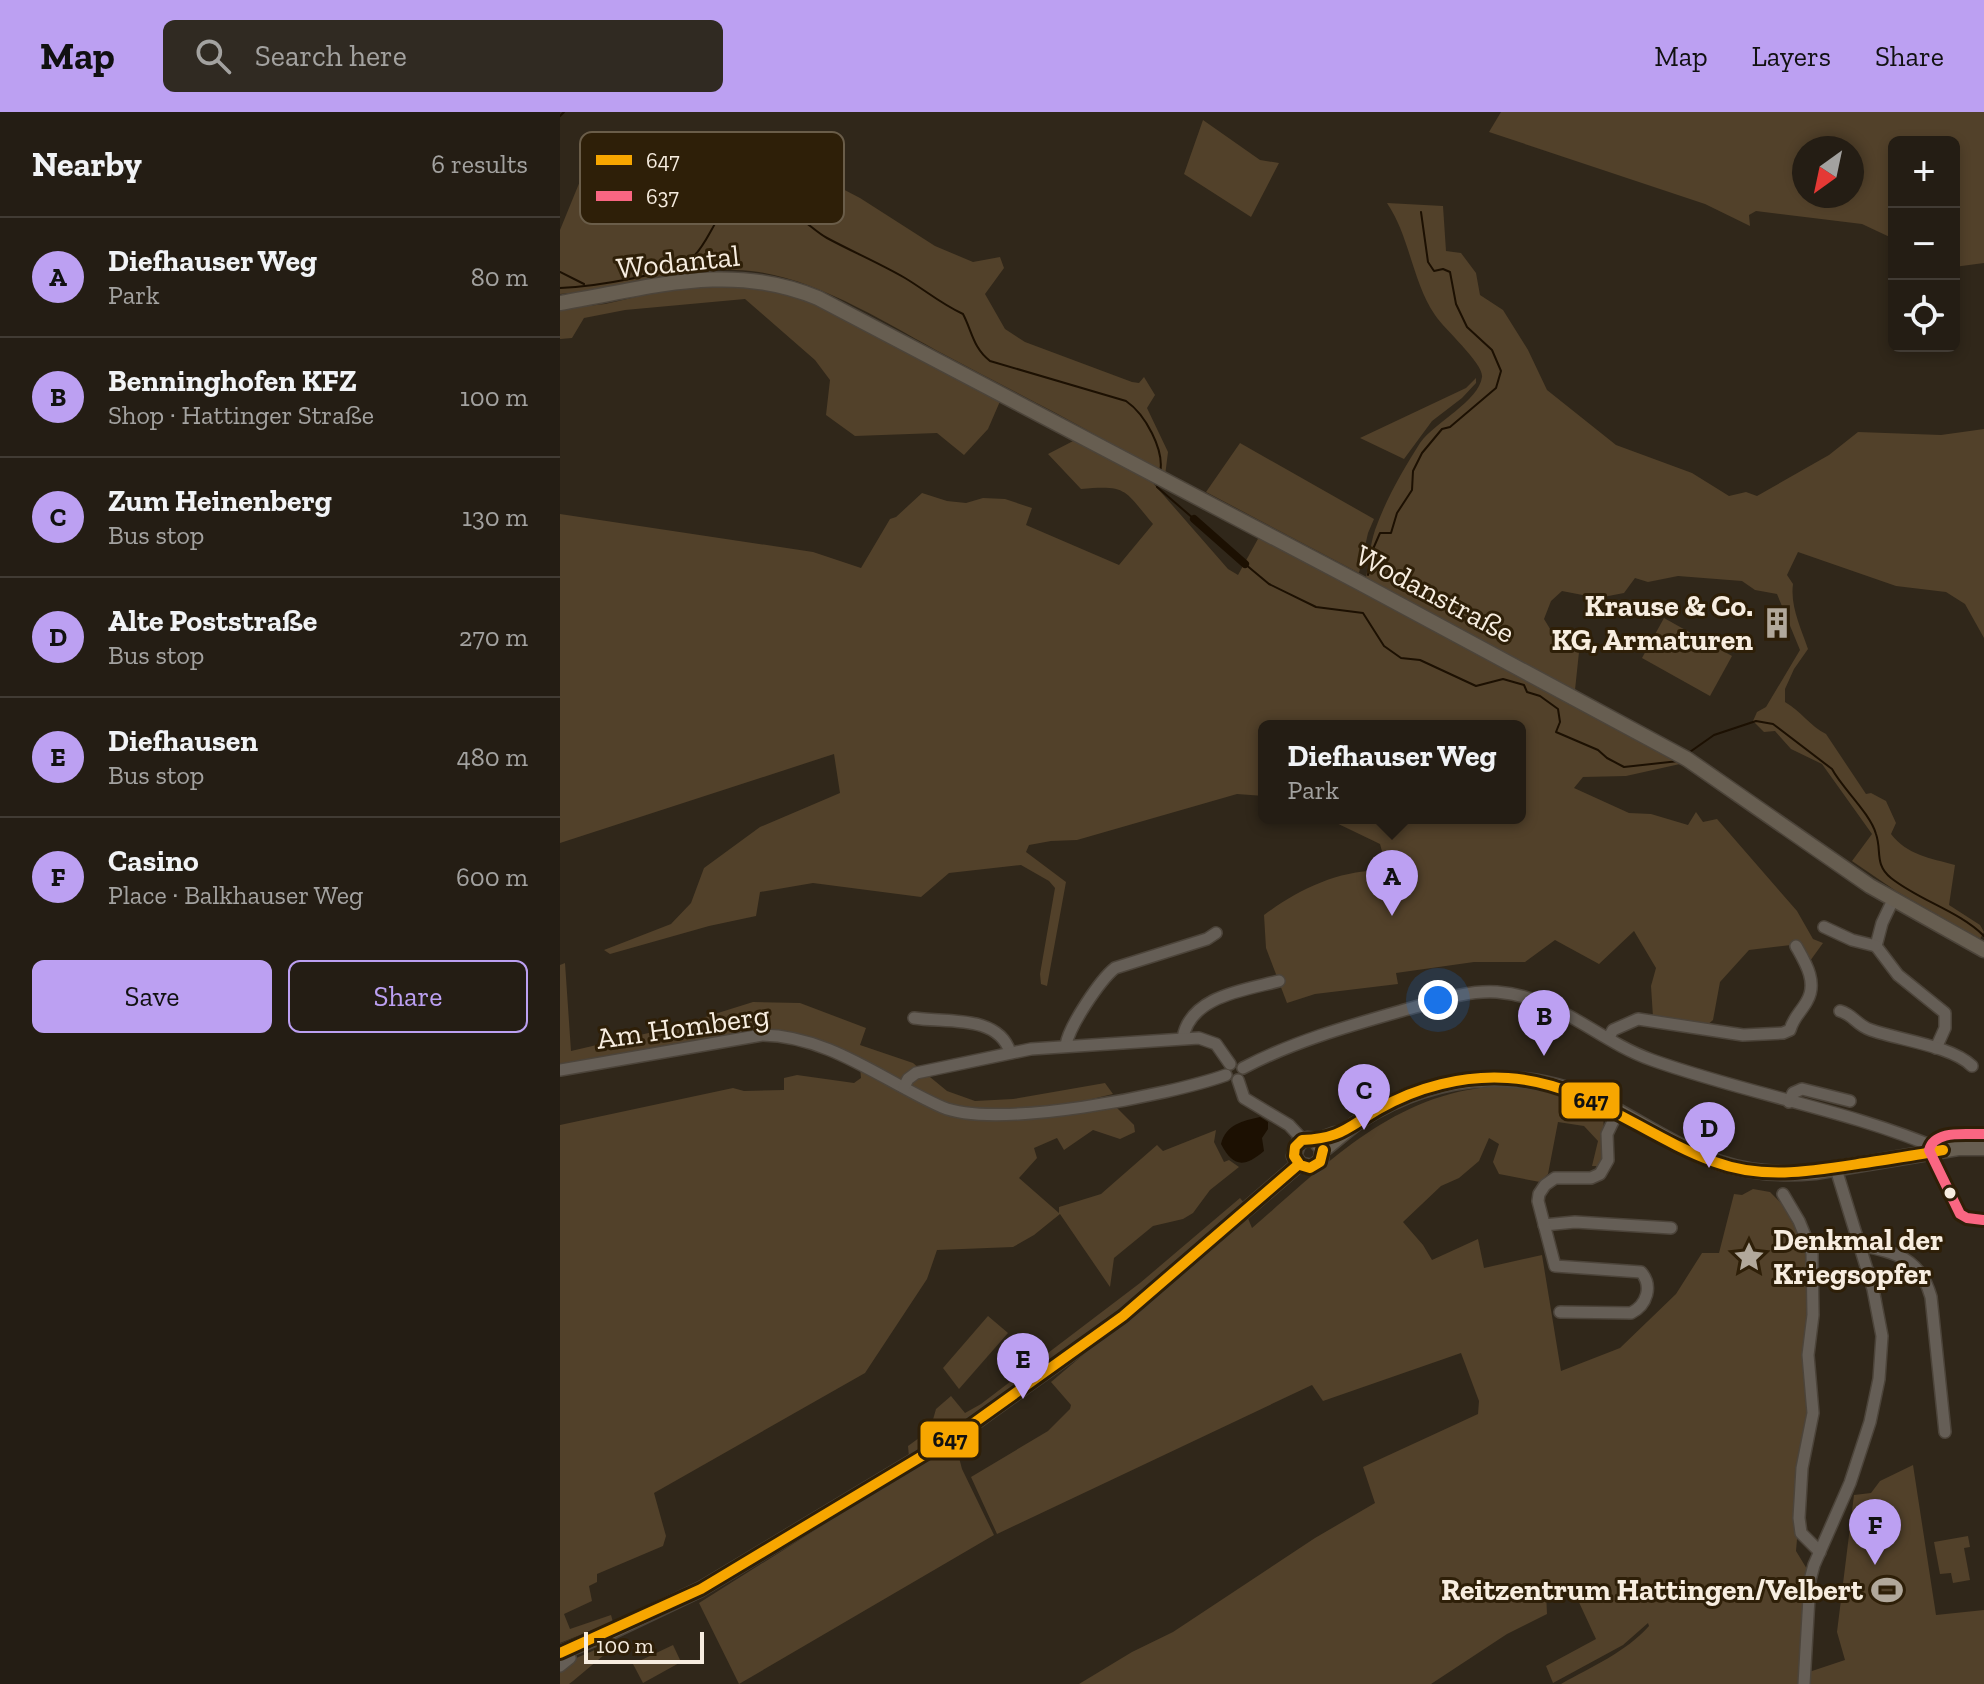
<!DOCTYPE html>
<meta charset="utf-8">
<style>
:root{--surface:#241d14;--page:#302a22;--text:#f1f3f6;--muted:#a3a2a0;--line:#413b34;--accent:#bca0f2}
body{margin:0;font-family:"Zilla Slab",serif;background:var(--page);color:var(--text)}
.controls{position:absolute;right:24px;top:24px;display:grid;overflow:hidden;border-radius:12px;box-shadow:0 4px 12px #0003}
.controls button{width:72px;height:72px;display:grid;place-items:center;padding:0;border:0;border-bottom:2px solid var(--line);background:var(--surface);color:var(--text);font:40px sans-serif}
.compass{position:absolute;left:1232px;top:24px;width:72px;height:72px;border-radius:50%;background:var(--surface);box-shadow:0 4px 12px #0003;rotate:213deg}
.scale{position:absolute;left:24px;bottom:20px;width:120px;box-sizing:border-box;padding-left:8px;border:4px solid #f7ede0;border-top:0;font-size:22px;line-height:28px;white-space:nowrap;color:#f7ede0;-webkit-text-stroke:6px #2e1f08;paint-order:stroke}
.you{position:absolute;left:878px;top:888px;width:28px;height:28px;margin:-20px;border:6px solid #fff;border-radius:50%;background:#1a73e8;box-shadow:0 0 0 12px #1a73e833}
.badge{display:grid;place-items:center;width:52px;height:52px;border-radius:50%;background:var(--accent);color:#111;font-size:26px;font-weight:700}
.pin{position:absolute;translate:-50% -66px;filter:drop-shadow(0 2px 4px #0008)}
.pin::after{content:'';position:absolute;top:42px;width:28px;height:24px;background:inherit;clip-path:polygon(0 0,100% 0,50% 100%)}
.popup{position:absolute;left:698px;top:608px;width:268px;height:104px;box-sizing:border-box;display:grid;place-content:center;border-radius:12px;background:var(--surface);filter:drop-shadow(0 2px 6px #0005);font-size:26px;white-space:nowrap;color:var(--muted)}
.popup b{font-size:30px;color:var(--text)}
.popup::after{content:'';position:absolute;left:50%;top:100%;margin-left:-16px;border:16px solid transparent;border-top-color:var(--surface)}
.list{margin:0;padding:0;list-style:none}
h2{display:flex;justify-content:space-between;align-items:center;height:104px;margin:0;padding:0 32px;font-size:34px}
h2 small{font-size:26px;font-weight:400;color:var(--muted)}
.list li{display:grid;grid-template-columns:52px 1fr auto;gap:24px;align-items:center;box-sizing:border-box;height:120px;padding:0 32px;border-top:2px solid var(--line)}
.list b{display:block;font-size:30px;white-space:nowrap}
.list p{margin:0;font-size:26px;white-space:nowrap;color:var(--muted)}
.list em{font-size:26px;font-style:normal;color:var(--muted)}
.actions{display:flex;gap:16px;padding:24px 32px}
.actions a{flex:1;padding:18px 0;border:2px solid var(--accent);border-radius:12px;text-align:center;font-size:28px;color:var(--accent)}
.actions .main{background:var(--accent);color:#111}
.icon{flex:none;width:44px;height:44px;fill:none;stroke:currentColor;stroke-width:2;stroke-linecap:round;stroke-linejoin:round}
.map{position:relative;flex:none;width:1424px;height:1572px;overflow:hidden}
header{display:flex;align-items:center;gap:48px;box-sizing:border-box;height:112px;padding:0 40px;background:var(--accent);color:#111}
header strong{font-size:38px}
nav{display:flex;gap:44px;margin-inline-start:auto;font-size:28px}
.search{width:560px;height:72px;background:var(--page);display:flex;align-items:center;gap:20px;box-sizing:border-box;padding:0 28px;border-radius:12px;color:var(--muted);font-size:30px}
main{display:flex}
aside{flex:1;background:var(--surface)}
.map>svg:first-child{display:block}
</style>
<header>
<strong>Map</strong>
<div class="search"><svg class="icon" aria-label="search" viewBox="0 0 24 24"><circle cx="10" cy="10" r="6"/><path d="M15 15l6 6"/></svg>Search here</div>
<nav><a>Map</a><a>Layers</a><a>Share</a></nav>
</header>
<main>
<aside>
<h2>Nearby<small>6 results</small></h2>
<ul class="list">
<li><span class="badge">A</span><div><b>Diefhauser Weg</b><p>Park</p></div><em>80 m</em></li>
<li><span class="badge">B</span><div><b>Benninghofen KFZ</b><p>Shop · Hattinger Straße</p></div><em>100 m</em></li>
<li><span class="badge">C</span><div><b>Zum Heinenberg</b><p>Bus stop</p></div><em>130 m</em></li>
<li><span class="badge">D</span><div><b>Alte Poststraße</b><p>Bus stop</p></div><em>270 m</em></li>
<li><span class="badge">E</span><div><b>Diefhausen</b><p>Bus stop</p></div><em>480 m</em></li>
<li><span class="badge">F</span><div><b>Casino</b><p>Place · Balkhauser Weg</p></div><em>600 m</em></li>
</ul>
<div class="actions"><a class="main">Save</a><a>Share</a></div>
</aside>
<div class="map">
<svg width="1424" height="1572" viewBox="0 0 1424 1572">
<rect width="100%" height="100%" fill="#30271a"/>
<g fill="#52412a" fill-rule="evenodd">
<path d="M941,0H1424V151L1394,155V30H1334V127L1302,112L1196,99L1189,103L1190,114L1145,92L929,20ZM1292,36V84H1244V36Z"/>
<polygon points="643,8 700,48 719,51 691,105 624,62"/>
<path d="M211,48L250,60L300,86L375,134L413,150L440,145L444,156L425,182L445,217L465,230L572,270L579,271L584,265L595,283L587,296L608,340L605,364C535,319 460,283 387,244C329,213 263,170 199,160C131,150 66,176 0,182V118L27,52L64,71L106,76Z"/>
<path d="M827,91L883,94L886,139L901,141L916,161L920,183L943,198L968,238L987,278L1056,333L1132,361L1169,384L1186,380L1197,384L1269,343L1298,320L1381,323L1424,317V526L1405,492L1386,480L1336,474L1238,440L1227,463L1233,472C1230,494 1241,516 1248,537L1234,557L1225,577V590C1241,599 1250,614 1266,622L1306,682L1311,681L1326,689L1336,711L1331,722C1347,743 1370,746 1395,753L1389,793L1420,813L1424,820L1420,827L1336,779L1292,749L1312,722L1262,652L1231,637L1215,619L1204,620L1193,609L1197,600L1206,595L1240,538L1217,482L1195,478L1182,469L1118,464L1088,470L1075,466L1064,481L1038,486L1002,479L991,489L984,507L995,525L1019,540L1015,578L806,466C809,450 810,433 815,418C826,387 843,358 860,331C875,310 919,289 922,265C924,252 885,218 875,203C852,169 850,125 827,91Z"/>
<path d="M175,171C268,185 358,244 441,287L428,317L404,343L377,321L295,324L266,303L270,268L255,248L185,187L65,198L24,206L12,226L0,227V197L45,192L129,173Z"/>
<polygon points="916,266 916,271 902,286 872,309 844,347 800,326 906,276"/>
<path d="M517,327L592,370L668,457L678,463L699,425L1120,652L1066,664L1023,665L1014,676L1069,701L1091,702L1128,713L1136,700L1143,710L1157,707L1237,799L1253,827L1263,831L1250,849L1231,833L1189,838L1160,870L1153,908L1145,915L1093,905L1091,874L1096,856L1074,819L1039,852L995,828L965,850H914L836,861L838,872L755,882L727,891L706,836L704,803C738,778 780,757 823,759L826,754L820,732L766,706H960V614H704V684L677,682L517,728L491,729L469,733L466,740L506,770L487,874L481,872L480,862L495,776L489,769L461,753L389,761L361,785L253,771L200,780L196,804L149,814L50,842L44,838L111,812L131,791L144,756L200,715L280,681L274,642L0,731V402L253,440L301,456L330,407L336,405L362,381L387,389L406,391L423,386L445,387L472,396L466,413L559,453L593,412C564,378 568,373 521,377L488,342Z"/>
<polygon points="680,331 814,407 808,421 799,461 646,380"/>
<polygon points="1104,506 1172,544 1150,584 1082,546"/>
<polygon points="5,851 11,939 110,916 193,890 240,891 306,916 300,933 353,951 387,979 415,989 453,987 545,971 553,982 511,992 411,1005 553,992 574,1013 575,1020 560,1027 533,1018 504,1038 497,1026 474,1036 477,1046 459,1066 499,1101 499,1095 541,1082 597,1033 603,1039 656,1018 654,1030 664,1050 669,1048 679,1055 650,1078 633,1101 623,1107 593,1114 554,1146 550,1175 500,1102 474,1123 453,1135 377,1138 367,1167 305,1261 94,1381 106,1424 103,1434 37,1462 37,1470 29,1474 32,1489 4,1502 10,1517 51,1503 53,1510 0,1531 0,1013 173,976 184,979 224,978 224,966 237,963 294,971 301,966 300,955 226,920 0,955 0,853"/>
<path d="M963,974L1000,982L1043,1001L1045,1039L1039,1054H1032L1038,1029L1024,1014L998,1010L988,1062L980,1070L939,1062L933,1050L939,1032L929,1026L919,1049L899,1066L881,1074L843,1110L863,1133L872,1148L918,1127L924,1156L982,1143L1001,1259L1060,1236L1116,1182L1142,1141H1159L1174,1082L1182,1083L1193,1077L1210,1080L1223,1093L1248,1140L1249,1288L1236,1439L1250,1462L1241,1572H1001C1031,1555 1066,1540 1089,1514L1088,1511L1063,1533L993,1571L986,1554L1036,1527L1017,1486H1010L1004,1475L986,1480L987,1502L947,1522L871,1572H519L572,1540L613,1520L755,1426L815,1391L803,1355L918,1302L919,1289L901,1241L763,1289L752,1273L437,1422L411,1365L488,1319L510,1297L511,1293L491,1270L687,1104L692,1116C776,1044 844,970 963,974Z"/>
<polygon points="680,1086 686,1093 584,1182 404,1312 349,1345 348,1334 370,1318 376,1297 391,1284 405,1301 421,1292 580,1171"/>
<polygon points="428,1204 448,1221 399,1277 383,1256"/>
<polygon points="395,1330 402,1357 434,1423 179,1572 139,1491"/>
<polygon points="1353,1353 1376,1503 1424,1498 1424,1572 1246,1572 1249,1560 1285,1548 1277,1520 1294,1383 1311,1381 1320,1369"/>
<polygon points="1408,1424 1410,1435 1404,1436 1410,1468 1393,1471 1391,1461 1380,1462 1374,1430"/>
<polygon points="51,1531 54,1533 50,1538 13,1569 9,1572 0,1572 0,1557 14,1547"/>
<polygon points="113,1533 121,1550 83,1571 73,1552"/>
</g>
<path fill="#1c1002" d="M700,1005L708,1010V1017L702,1026L704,1039C684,1056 673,1055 661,1032C666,1012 683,1009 700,1005Z"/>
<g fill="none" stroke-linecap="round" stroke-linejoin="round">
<g stroke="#1c1002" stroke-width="2">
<polyline points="0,4 4,0"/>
<polyline points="0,160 24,172"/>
<path d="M0,176C29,175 115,163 134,144C146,132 152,114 162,101C184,97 215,94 236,104C247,110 256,120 267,126C293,140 319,151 345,166C365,178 381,192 403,202C412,219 413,236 430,249L566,289C585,302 605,338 600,361"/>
<polyline points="598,371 597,375 634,407"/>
<polyline points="685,452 709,472 756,495 803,501 824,534 841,546 860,548 916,574 943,567 964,573 967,580 980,584 998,597 1000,610 996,620 1038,638 1047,646 1064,655 1119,649"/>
<polyline points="808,463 813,437 820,421 831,421 837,401 852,378 853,359 862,341 882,317 890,315 936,276 941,259 932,238 907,215 896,192 890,160 883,157 874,159 868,150 861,100"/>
<path d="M1127,642L1154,623L1196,609L1213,612L1272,657C1282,676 1310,701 1316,722C1322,739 1314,752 1331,766C1360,789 1399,799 1424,824"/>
</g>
<polyline stroke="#1c1002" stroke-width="8" points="634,407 685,452"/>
<defs>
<g id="minor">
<polyline points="1333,788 1322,811 1316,834 1338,863 1385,901 1385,916 1376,936"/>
<polyline points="1264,815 1292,828 1316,834"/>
<path d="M1280,899C1294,903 1296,913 1311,918C1339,928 1392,934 1412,954"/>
<path d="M354,906C385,911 438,902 450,940"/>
<path d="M1049,925L1053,918L1078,907L1183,923L1223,921L1230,918C1233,906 1241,900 1247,889C1258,870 1245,850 1236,834"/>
<path d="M623,926C630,884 685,878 719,869"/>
<path d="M506,933C509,914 540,868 555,856L647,827L656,821"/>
<path d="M683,956C734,929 792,913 848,897C877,889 907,878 937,880C1000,885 1036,928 1092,948C1187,982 1289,998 1382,1038"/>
<path d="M0,958L202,923C270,924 323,969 382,995C436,1018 610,983 666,963"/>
<polyline points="678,968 684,986 729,1013 743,1028"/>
<polyline points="344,975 348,967 356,961 471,937 639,926 656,932 670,952"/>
<polyline points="1229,990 1233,981 1242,977 1290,989"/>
<polyline points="1223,1082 1239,1109 1252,1141 1253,1203 1248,1243 1253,1301 1242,1356 1239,1406 1241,1421 1260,1440"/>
<polyline points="984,1113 1015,1110 1111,1116"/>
<path d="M1300,1133C1337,1141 1360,1146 1371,1185L1385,1320"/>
<path d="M1000,1200L1071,1201C1087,1193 1093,1174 1081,1160L995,1154L978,1089L979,1082L985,1073L995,1066H1031L1040,1062L1048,1048L1047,1022L1058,999"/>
<polyline points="0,1554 10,1546 6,1538"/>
<polyline points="1244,1572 1250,1468 1254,1453 1290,1371 1310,1310 1319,1267 1322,1224 1313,1177 1276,1057"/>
</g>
<g id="major">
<path d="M0,191C91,176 169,149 258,186L800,471L1127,647L1310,774L1424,838"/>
<polyline points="755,1028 762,1037 761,1048 753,1055 741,1053 734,1044 739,1030 747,1027 759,1028 775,1022"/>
<path d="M763,1038C776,1029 787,1017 801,1008C879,958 974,952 1056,998C1128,1038 1167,1068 1255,1060L1398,1036H1424"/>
<polyline points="0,1541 51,1520 141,1477 397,1323 563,1204 739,1052"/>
</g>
</defs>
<use href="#minor" stroke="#4c443a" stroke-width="14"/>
<use href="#major" stroke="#4c443a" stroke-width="17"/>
<use href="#minor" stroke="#655e56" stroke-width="11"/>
<use href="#major" stroke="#675e51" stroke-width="14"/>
<defs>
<g id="bus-1">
<path d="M763,1038L760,1050L750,1056L740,1053L734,1044L735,1035L742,1028C780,1027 788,1015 819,997C857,975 904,963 948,966C1027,971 1083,1024 1155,1050C1206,1069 1258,1058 1311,1050C1335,1046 1359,1043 1383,1038"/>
<polyline points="0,1541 141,1477 397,1323 563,1204 739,1052"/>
</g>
<path id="bus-2" d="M1423,1108L1407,1106L1400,1102L1369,1038C1375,1017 1406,1023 1423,1022"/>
</defs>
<use href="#bus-1" stroke="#2e1f08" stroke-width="16"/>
<use href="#bus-2" stroke="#2e1f08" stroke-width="16"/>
<use href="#bus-1" stroke="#f7a600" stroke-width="10"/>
<use href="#bus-2" stroke="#fa6682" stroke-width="10"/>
</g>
<defs>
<symbol id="building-bare" viewBox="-9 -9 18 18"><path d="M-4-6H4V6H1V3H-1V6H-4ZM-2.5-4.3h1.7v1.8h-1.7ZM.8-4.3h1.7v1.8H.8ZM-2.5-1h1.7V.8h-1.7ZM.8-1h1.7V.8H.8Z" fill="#b1a89b" stroke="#2e1f08" stroke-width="2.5" paint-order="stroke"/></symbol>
<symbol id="sight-bare" viewBox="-9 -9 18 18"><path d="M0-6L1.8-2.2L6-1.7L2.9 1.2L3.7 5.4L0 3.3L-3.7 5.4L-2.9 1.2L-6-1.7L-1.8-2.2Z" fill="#b1a89b" stroke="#2e1f08" stroke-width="2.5" paint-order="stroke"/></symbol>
<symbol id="stadium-bare" viewBox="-9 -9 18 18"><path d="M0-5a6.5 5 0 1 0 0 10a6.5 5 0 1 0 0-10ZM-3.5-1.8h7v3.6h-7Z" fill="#b1a89b" stroke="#2e1f08" stroke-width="2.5" paint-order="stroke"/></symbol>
</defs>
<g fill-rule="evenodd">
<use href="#building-bare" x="1195" y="489" width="44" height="44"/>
<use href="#sight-bare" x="1167" y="1123" width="44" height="44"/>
<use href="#stadium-bare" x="1305" y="1456" width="44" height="44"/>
</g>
<circle fill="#f7ede0" stroke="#2e1f08" stroke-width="3" cx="1390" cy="1081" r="7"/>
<g text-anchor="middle" stroke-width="6" stroke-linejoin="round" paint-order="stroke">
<g font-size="30" fill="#f7ede0" stroke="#2e1f08">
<text transform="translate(118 150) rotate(-6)" y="10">Wodantal</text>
<text transform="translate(875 482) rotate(28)" y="10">Wodanstraße</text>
<text transform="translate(123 915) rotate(-8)" y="10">Am Homberg</text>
</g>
<g font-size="30" font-weight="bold" fill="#f7ede0" stroke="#2e1f08" text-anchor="end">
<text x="1193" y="504">Krause &amp; Co.<tspan x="1193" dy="34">KG, Armaturen</tspan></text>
<text x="1213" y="1138" text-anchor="start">Denkmal der<tspan x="1213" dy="34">Kriegsopfer</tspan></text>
<text x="1303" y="1488">Reitzentrum Hattingen/Velbert</text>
</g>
</g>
<rect x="20" y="20" width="264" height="92" rx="12" fill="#2e1f08" stroke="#6a5d49" stroke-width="2"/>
<rect x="36" y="43" width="36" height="10" fill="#f7a600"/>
<rect x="36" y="79" width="36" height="10" fill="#fa6682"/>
<g font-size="22" fill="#f7ede0">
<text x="86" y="56">647</text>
<text x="86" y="92">637</text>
</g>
<g stroke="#2e1f08" stroke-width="3">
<rect x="1000" y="969" width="61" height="39" rx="8" fill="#f7a600"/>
<rect x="359" y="1308" width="61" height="39" rx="8" fill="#f7a600"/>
</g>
<g font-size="22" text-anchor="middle" font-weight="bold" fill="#111">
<text x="1031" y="996">647</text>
<text x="390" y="1335">647</text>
</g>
</svg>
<div class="controls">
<button>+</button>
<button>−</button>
<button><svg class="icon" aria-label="locate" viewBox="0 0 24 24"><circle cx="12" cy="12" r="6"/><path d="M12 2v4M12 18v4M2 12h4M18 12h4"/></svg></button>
</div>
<svg class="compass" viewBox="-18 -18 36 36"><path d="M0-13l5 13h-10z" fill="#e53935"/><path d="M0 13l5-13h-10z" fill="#a3a2a0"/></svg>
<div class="scale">100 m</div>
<div class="you"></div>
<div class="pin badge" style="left:832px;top:804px">A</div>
<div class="popup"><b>Diefhauser Weg</b>Park</div>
<div class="pin badge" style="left:984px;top:944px">B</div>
<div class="pin badge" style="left:804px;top:1018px">C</div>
<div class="pin badge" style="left:1149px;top:1056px">D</div>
<div class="pin badge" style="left:463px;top:1287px">E</div>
<div class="pin badge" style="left:1315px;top:1453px">F</div>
</div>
</main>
